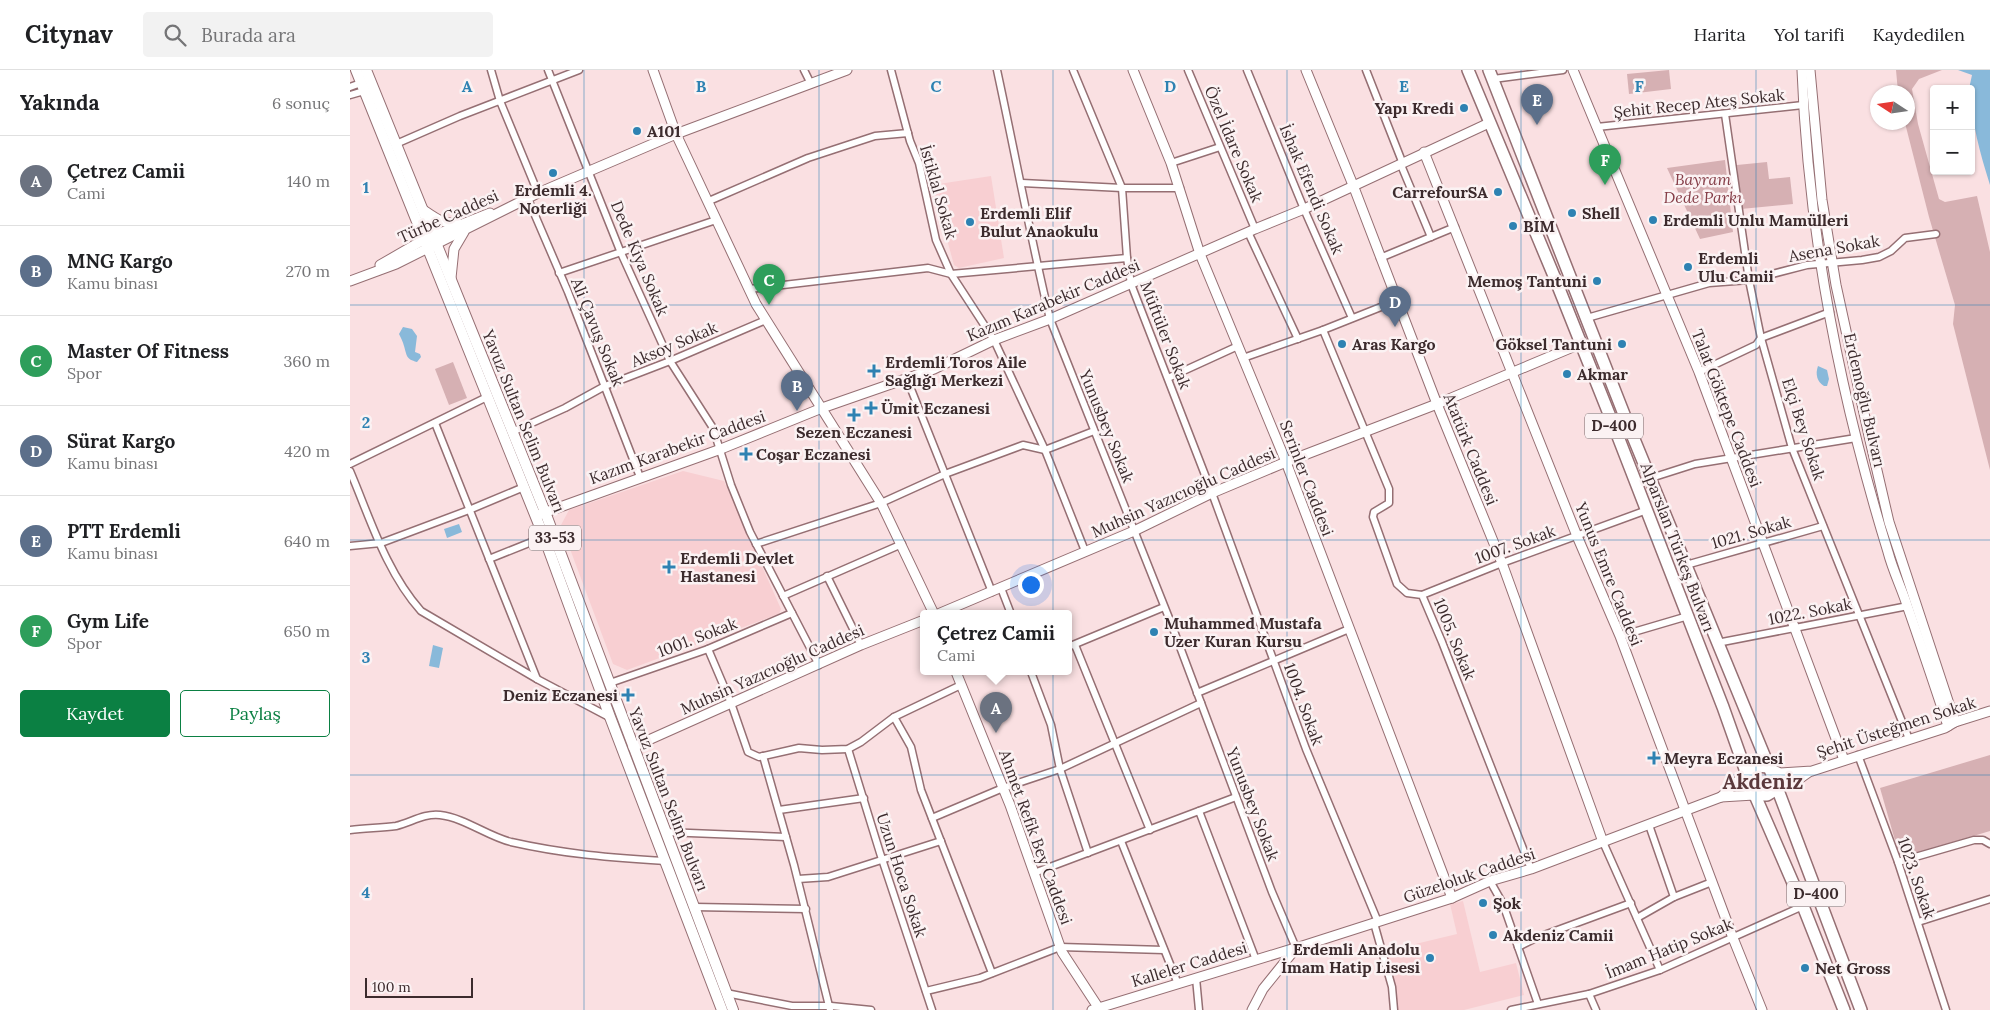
<!DOCTYPE html>
<html lang="tr">
<meta charset="utf-8">
<style>
:root{--surface:#fff;--page:#f2f2f2;--text:#202124;--muted:#757577;--line:#e0e0e0;--accent:#0b8043}
body{margin:0;font-family:Lora,serif;background:var(--page);color:var(--text)}
.controls{position:absolute;right:15px;top:15px;display:grid;overflow:hidden;border-radius:5px;box-shadow:0 1px 4px #0004}
.controls button{width:45px;height:45px;display:grid;place-items:center;padding:0;border:0;border-bottom:1px solid var(--line);background:var(--surface);color:var(--text);font:25px sans-serif}
.compass{position:absolute;left:1520px;top:15px;width:45px;height:45px;border-radius:50%;background:var(--surface);box-shadow:0 1px 4px #0004;rotate:282deg}
.scale{position:absolute;left:15px;bottom:12px;width:108px;box-sizing:border-box;padding-left:5px;border:2px solid #3c2b2d;border-top:0;font-size:14px;line-height:18px;white-space:nowrap;color:#3c2b2d;-webkit-text-stroke:4px #fbf2f3;paint-order:stroke}
.you{position:absolute;left:680px;top:514px;width:18px;height:18px;margin:-12px;border:4px solid #fff;border-radius:50%;background:#1a73e8;box-shadow:0 0 0 8px #1a73e833}
.badge{display:grid;place-items:center;width:32px;height:32px;border-radius:50%;background:var(--accent);color:#fff;font-size:16px;font-weight:700}
.pin{position:absolute;translate:-50% -41px;filter:drop-shadow(0 1px 2px #0008)}
.pin::after{content:'';position:absolute;top:26px;width:18px;height:15px;background:inherit;clip-path:polygon(0 0,100% 0,50% 100%)}
.popup{position:absolute;left:570px;top:540px;width:152px;height:65px;box-sizing:border-box;display:grid;place-content:center;border-radius:5px;background:var(--surface);filter:drop-shadow(0 1px 4px #0005);font-size:16px;white-space:nowrap;color:var(--muted)}
.popup b{font-size:19px;color:var(--text)}
.popup::after{content:'';position:absolute;left:50%;top:100%;margin-left:-10px;border:10px solid transparent;border-top-color:var(--surface)}
.list{margin:0;padding:0;list-style:none}
h2{display:flex;justify-content:space-between;align-items:center;height:65px;margin:0;padding:0 20px;font-size:21px}
h2 small{font-size:16px;font-weight:400;color:var(--muted)}
.list li{display:grid;grid-template-columns:32px 1fr auto;gap:15px;align-items:center;box-sizing:border-box;height:90px;padding:0 20px;border-top:1px solid var(--line)}
.list b{display:block;font-size:19px;white-space:nowrap}
.list p{margin:0;font-size:16px;white-space:nowrap;color:var(--muted)}
.list em{font-size:16px;font-style:normal;color:var(--muted)}
.actions{display:flex;gap:10px;padding:15px 20px}
.actions a{flex:1;padding:11px 0;border:1px solid var(--accent);border-radius:5px;text-align:center;font-size:18px;color:var(--accent)}
.actions .main{background:var(--accent);color:#fff}
.icon{flex:none;width:28px;height:28px;fill:none;stroke:currentColor;stroke-width:2;stroke-linecap:round;stroke-linejoin:round}
.map{position:relative;flex:none;width:1640px;height:940px;overflow:hidden}
header{display:flex;align-items:center;gap:30px;box-sizing:border-box;height:70px;padding:0 25px;background:var(--surface);border-bottom:1px solid var(--line)}
header strong{font-size:24px}
nav{display:flex;gap:28px;margin-inline-start:auto;font-size:18px}
.search{width:350px;height:45px;background:var(--page);display:flex;align-items:center;gap:12px;box-sizing:border-box;padding:0 18px;border-radius:5px;color:var(--muted);font-size:19px}
main{display:flex}
aside{flex:1;background:var(--surface)}
.map>svg:first-child{display:block}
</style>
<header>
<strong>Citynav</strong>
<div class="search"><svg class="icon" aria-label="search" viewBox="0 0 24 24"><circle cx="10" cy="10" r="6"/><path d="M15 15l6 6"/></svg>Burada ara</div>
<nav><a>Harita</a><a>Yol tarifi</a><a>Kaydedilen</a></nav>
</header>
<main>
<aside>
<h2>Yakında<small>6 sonuç</small></h2>
<ul class="list">
<li><span class="badge" style="background:#6b7280">A</span><div><b>Çetrez Camii</b><p>Cami</p></div><em>140 m</em></li>
<li><span class="badge" style="background:#5c6f8a">B</span><div><b>MNG Kargo</b><p>Kamu binası</p></div><em>270 m</em></li>
<li><span class="badge" style="background:#2e9e5b">C</span><div><b>Master Of Fitness</b><p>Spor</p></div><em>360 m</em></li>
<li><span class="badge" style="background:#5c6f8a">D</span><div><b>Sürat Kargo</b><p>Kamu binası</p></div><em>420 m</em></li>
<li><span class="badge" style="background:#5c6f8a">E</span><div><b>PTT Erdemli</b><p>Kamu binası</p></div><em>640 m</em></li>
<li><span class="badge" style="background:#2e9e5b">F</span><div><b>Gym Life</b><p>Spor</p></div><em>650 m</em></li>
</ul>
<div class="actions"><a class="main">Kaydet</a><a>Paylaş</a></div>
</aside>
<div class="map">
<svg width="1640" height="940" viewBox="0 0 1640 940">
<rect width="100%" height="100%" fill="#fae0e2"/>
<g fill="#f8cfd2">
<polygon points="641,106 654,188 609,198 604,195 582,115"/>
<polygon points="333,401 374,411 431,539 429,544 277,600 263,594 211,455 219,440"/>
<polygon points="1113,831 1130,902 1166,893 1174,925 1114,940 1046,940 1032,882 1107,864 1100,834"/>
</g>
<g fill="#d6b0b3">
<polygon points="1319,0 1321,19 1279,24 1277,4"/>
<polygon points="1546,0 1592,0 1569,9 1562,19 1568,54 1589,129 1595,132 1627,126 1640,182 1640,400 1603,254 1605,235 1579,147 1555,53 1558,52 1558,22 1548,22"/>
<polygon points="1375,90 1383,162 1350,169 1317,98"/>
<polygon points="1417,92 1419,109 1440,107 1443,134 1391,139 1387,95"/>
<polygon points="103,292 117,328 99,335 85,299"/>
<polygon points="1640,685 1640,761 1550,788 1530,718"/>
</g>
<g fill="#89b9da">
<path d="M1608,0H1640V115C1630,83 1621,52 1621,19H1619L1622,5Z"/>
<path d="M53,257L62,259L67,266L65,282L70,284L71,287L67,292C56,289 57,286 54,276C53,272 51,268 49,264Z"/>
<path d="M1468,296L1477,300L1479,309L1477,316H1474C1467,312 1465,304 1468,296Z"/>
<polygon points="109,454 112,462 97,468 94,459"/>
<polygon points="83,575 93,578 89,598 79,596"/>
</g>
<g fill="none" stroke-linecap="round" stroke-linejoin="round">
<defs>
<g id="street">
<polyline points="141,0 150,31 188,123"/>
<polyline points="198,0 271,183 320,291 363,358 381,415 400,462 469,595"/>
<polyline points="454,0 461,14"/>
<polyline points="541,0 560,71 569,93 586,170 601,204 644,270 695,380 735,481"/>
<path d="M647,0C665,83 680,166 700,249L821,553L922,822L946,878"/>
<polyline points="723,0 772,118 777,188 781,214 862,423 956,679 1028,852"/>
<polyline points="838,0 905,159"/>
<polyline points="897,0 954,139 1002,248"/>
<polyline points="1016,0 1053,94"/>
<polyline points="1143,9 1213,0"/>
<polyline points="0,17 11,13"/>
<polyline points="0,25 14,21"/>
<polyline points="1375,44 1399,210 1411,268 1442,378 1559,669"/>
<polyline points="1247,57 1453,35"/>
<polyline points="46,74 110,46 229,0"/>
<polyline points="821,93 870,77"/>
<polyline points="1051,95 1081,167"/>
<polyline points="672,113 772,118 830,118"/>
<polyline points="178,129 218,222 290,407"/>
<polyline points="359,131 458,88 525,66 558,63"/>
<polyline points="898,162 948,269"/>
<polyline points="1030,188 1105,157"/>
<polyline points="209,203 366,150"/>
<polyline points="400,219 578,198 601,204 777,188"/>
<polyline points="1237,248 1359,213 1399,210 1457,195 1512,190 1529,187 1541,181 1555,168 1586,164"/>
<polyline points="973,260 1039,419 1039,433 1024,442 1023,447 1047,514 1057,523 1072,525 1092,572 1181,799"/>
<polyline points="893,288 973,260 1046,231"/>
<polyline points="1349,302 1406,275 1411,268 1480,242"/>
<polyline points="818,308 888,276"/>
<polyline points="557,309 642,522"/>
<polyline points="85,353 187,609"/>
<polyline points="162,362 215,338 255,316 320,291 416,250"/>
<polyline points="0,394 137,327"/>
<path d="M0,401C20,448 36,502 71,541L187,609L259,647"/>
<polyline points="1301,408 1345,394 1506,368"/>
<polyline points="406,474 531,433 595,404 673,375 695,380 744,361"/>
<polyline points="0,476 31,473 119,440 174,417"/>
<polyline points="139,489 194,467"/>
<polyline points="1336,495 1473,456"/>
<polyline points="477,506 511,575"/>
<polyline points="651,518 661,544"/>
<polyline points="1072,525 1152,493 1297,440"/>
<polyline points="433,526 552,474"/>
<polyline points="1270,566 1338,546"/>
<polyline points="1367,573 1558,536"/>
<polyline points="725,575 800,760"/>
<polyline points="718,577 814,537"/>
<polyline points="358,579 381,633 398,682 409,687 449,678 472,680 498,679 511,672 544,647 611,615"/>
<polyline points="681,602 701,655 710,699 738,783"/>
<polyline points="260,613 358,579 442,543"/>
<polyline points="847,623 999,559"/>
<polyline points="544,647 561,677 571,720 642,903"/>
<polyline points="498,679 530,783 582,940"/>
<polyline points="1508,685 1548,792 1596,940"/>
<polyline points="413,686 444,795 480,940"/>
<polyline points="429,740 514,728"/>
<polyline points="849,741 906,890"/>
<polyline points="582,748 653,718 710,699 851,633"/>
<polyline points="1299,755 1324,827"/>
<path d="M0,760C15,758 31,758 46,756C60,753 74,743 90,745C115,748 137,766 161,772C214,784 262,788 316,791"/>
<polyline points="315,762 436,767"/>
<polyline points="771,771 828,914"/>
<polyline points="1253,772 1310,900"/>
<polyline points="1548,792 1624,770 1633,770 1640,774"/>
<polyline points="684,803 886,727"/>
<polyline points="448,809 478,807 591,771"/>
<polyline points="1140,811 1153,834 1188,934"/>
<polyline points="344,837 456,839"/>
<polyline points="1287,848 1324,827 1362,812"/>
<polyline points="1568,852 1640,829"/>
<polyline points="1024,853 1042,917 1044,940"/>
<polyline points="1168,877 1186,868 1281,833"/>
<polyline points="846,908 849,940"/>
<polyline points="576,921 630,908 710,877 814,880"/>
<polyline points="376,923 442,936 481,936 521,940"/>
<polyline points="1239,924 1246,940"/>
<polyline points="1161,940 1239,924 1310,900 1453,836"/>
</g>
<g id="secondary">
<polyline points="303,0 326,64 406,234 531,433 584,544"/>
<polyline points="783,0 821,93 850,184 936,392 1102,828"/>
<polyline points="956,0 1003,115 1087,334 1152,493 1253,772"/>
<polyline points="1223,0 1349,302 1494,690"/>
<path d="M1452,0C1458,163 1490,326 1538,482C1543,501 1552,519 1558,538C1572,578 1585,617 1598,656"/>
<polyline points="1460,0 1472,130 1486,215 1519,366 1539,452 1605,652"/>
<polyline points="1074,82 1227,466 1270,566 1383,868 1412,940"/>
<path d="M72,139C84,147 93,155 108,153"/>
<polyline points="30,195 75,169 140,143"/>
<polyline points="101,208 104,179 114,162"/>
<polyline points="0,211 46,194 188,123 326,64 497,0"/>
<polyline points="188,445 371,379 472,338 584,299 644,270 700,249 905,159 954,139 1139,53"/>
<polyline points="588,544 784,461 862,423 936,392 1087,334 1230,274"/>
<polyline points="606,602 660,735 712,882 748,937"/>
<polyline points="283,677 511,575 574,550"/>
<polyline points="1418,697 1430,703 1462,701 1595,658 1605,652 1640,641"/>
<polyline points="1396,703 1371,727 1404,725"/>
<polyline points="1427,719 1449,709 1459,702"/>
<polyline points="742,940 945,878"/>
<polyline points="902,940 913,919 946,878 1102,828 1140,811 1181,799 1371,727"/>
</g>
<g id="primary">
<polyline points="6,0 194,467 260,647 372,940"/>
<polyline points="16,0 195,442 383,940"/>
</g>
<g id="highway">
<polyline points="1118,0 1204,206 1267,364 1373,637 1401,716 1453,836 1494,940"/>
<polyline points="1139,0 1279,357 1423,707 1511,940"/>
<polyline points="1396,703 1406,696 1418,697"/>
<polyline points="1404,725 1417,725 1427,719"/>
</g>
</defs>
<use href="#street" stroke="#956f73" stroke-width="9"/>
<use href="#secondary" stroke="#956f73" stroke-width="11"/>
<use href="#primary" stroke="#956f73" stroke-width="12"/>
<use href="#highway" stroke="#956f73" stroke-width="14"/>
<use href="#street" stroke="#fff" stroke-width="6"/>
<use href="#secondary" stroke="#fff" stroke-width="9"/>
<use href="#primary" stroke="#fff" stroke-width="10"/>
<use href="#highway" stroke="#fff" stroke-width="11"/>
</g>
<path fill="none" stroke="#2e82b2" stroke-width="1" stroke-opacity="0.55" d="M234,0V940M469,0V940M703,0V940M937,0V940M1171,0V940M1406,0V940M0,235H1640M0,470H1640M0,705H1640"/>
<g fill="#2e82b2" stroke="#fbf2f3" stroke-width="2">
<circle cx="1114" cy="38" r="5"/>
<circle cx="287" cy="61" r="5"/>
<circle cx="203" cy="103" r="5"/>
<circle cx="1148" cy="122" r="5"/>
<circle cx="1222" cy="143" r="5"/>
<circle cx="1303" cy="150" r="5"/>
<circle cx="620" cy="152" r="5"/>
<circle cx="1163" cy="156" r="5"/>
<circle cx="1338" cy="197" r="5"/>
<circle cx="1247" cy="211" r="5"/>
<circle cx="992" cy="274" r="5"/>
<circle cx="1272" cy="274" r="5"/>
<path d="M521.5 293.5h5v5h5v5h-5v5h-5v-5h-5v-5h5z"/>
<circle cx="1217" cy="304" r="5"/>
<path d="M518.5 330.5h5v5h5v5h-5v5h-5v-5h-5v-5h5z"/>
<path d="M501.5 337.5h5v5h5v5h-5v5h-5v-5h-5v-5h5z"/>
<path d="M393.5 376.5h5v5h5v5h-5v5h-5v-5h-5v-5h5z"/>
<path d="M316.5 489.5h5v5h5v5h-5v5h-5v-5h-5v-5h5z"/>
<circle cx="804" cy="562" r="5"/>
<path d="M275.5 617.5h5v5h5v5h-5v5h-5v-5h-5v-5h5z"/>
<path d="M1301.5 680.5h5v5h5v5h-5v5h-5v-5h-5v-5h5z"/>
<circle cx="1133" cy="833" r="5"/>
<circle cx="1143" cy="865" r="5"/>
<circle cx="1080" cy="888" r="5"/>
<circle cx="1455" cy="898" r="5"/>
</g>
<g text-anchor="middle" stroke-width="5" stroke-linejoin="round" paint-order="stroke">
<g fill="#fbf2f3" stroke="#756768" stroke-width="1">
<rect x="1235" y="343.5" width="58" height="25" rx="4"/>
<rect x="179" y="455.5" width="52" height="25" rx="4"/>
<rect x="1437" y="811.5" width="58" height="25" rx="4"/>
</g>
<g font-size="15" font-weight="bold" fill="#3c2b2d">
<text x="1264" y="361">D-400</text>
<text x="205" y="473">33-53</text>
<text x="1466" y="829">D-400</text>
</g>
<g font-size="16" fill="#3c2b2d" stroke="#fbf2f3">
<text transform="translate(1349 33) rotate(-6)" y="6">Şehit Recep Ateş Sokak</text>
<text transform="translate(884 74) rotate(67)" y="6">Özel İdare Sokak</text>
<text transform="translate(962 119) rotate(67)" y="6">İshak Efendi Sokak</text>
<text transform="translate(589 122) rotate(74)" y="6">İstiklal Sokak</text>
<text transform="translate(98 146) rotate(-24)" y="6">Türbe Caddesi</text>
<text transform="translate(1484 178) rotate(-10)" y="6">Asena Sokak</text>
<text transform="translate(290 188) rotate(67)" y="6">Dede Kiya Sokak</text>
<text transform="translate(703 230) rotate(-23)" y="6">Kazım Karabekir Caddesi</text>
<text transform="translate(248 262) rotate(68)" y="6">Ali Çavuş Sokak</text>
<text transform="translate(816 265) rotate(69)" y="6">Müftüler Sokak</text>
<text transform="translate(324 274) rotate(-23)" y="6">Aksoy Sokak</text>
<text transform="translate(1515 330) rotate(77)" y="6">Erdemoğlu Bulvarı</text>
<text transform="translate(1377 338) rotate(69)" y="6">Talat Göktepe Caddesi</text>
<text transform="translate(174 351) rotate(68)" y="6">Yavuz Sultan Selim Bulvarı</text>
<text transform="translate(757 356) rotate(68)" y="6">Yunusbey Sokak</text>
<text transform="translate(1454 359) rotate(72)" y="6">Elçi Bey Sokak</text>
<text transform="translate(327 377) rotate(-20)" y="6">Kazım Karabekir Caddesi</text>
<text transform="translate(1121 379) rotate(68)" y="6">Atatürk Caddesi</text>
<text transform="translate(957 408) rotate(69)" y="6">Serinler Caddesi</text>
<text transform="translate(833 422) rotate(-24)" y="6">Muhsin Yazıcıoğlu Caddesi</text>
<text transform="translate(1401 462) rotate(-16)" y="6">1021. Sokak</text>
<text transform="translate(1165 474) rotate(-20)" y="6">1007. Sokak</text>
<text transform="translate(1328 477) rotate(69)" y="6">Alparslan Türkeş Bulvarı</text>
<text transform="translate(1259 504) rotate(68)" y="6">Yunus Emre Caddesi</text>
<text transform="translate(1460 541) rotate(-11)" y="6">1022. Sokak</text>
<text transform="translate(347 567) rotate(-21)" y="6">1001. Sokak</text>
<text transform="translate(1105 569) rotate(68)" y="6">1005. Sokak</text>
<text transform="translate(422 599) rotate(-24)" y="6">Muhsin Yazıcıoğlu Caddesi</text>
<text transform="translate(954 634) rotate(70)" y="6">1004. Sokak</text>
<text transform="translate(1546 657) rotate(-18)" y="6">Şehit Üsteğmen Sokak</text>
<text transform="translate(319 729) rotate(69)" y="6">Yavuz Sultan Selim Bulvarı</text>
<text transform="translate(903 734) rotate(69)" y="6">Yunusbey Sokak</text>
<text transform="translate(686 767) rotate(70)" y="6">Ahmet Refik Bey Caddesi</text>
<text transform="translate(552 805) rotate(72)" y="6">Uzun Hoca Sokak</text>
<text transform="translate(1119 805) rotate(-19)" y="6">Güzeloluk Caddesi</text>
<text transform="translate(1567 808) rotate(71)" y="6">1023. Sokak</text>
<text transform="translate(1319 878) rotate(-22)" y="6">İmam Hatip Sokak</text>
<text transform="translate(839 894) rotate(-17)" y="6">Kalleler Caddesi</text>
</g>
<g font-size="16" font-weight="bold" fill="#3c2b2d" stroke="#fbf2f3" text-anchor="start">
<text x="1104" y="44" text-anchor="end">Yapı Kredi</text>
<text x="297" y="67">A101</text>
<text x="203" y="126" text-anchor="middle">Erdemli 4.<tspan x="203" dy="18">Noterliği</tspan></text>
<text x="1138" y="128" text-anchor="end">CarrefourSA</text>
<text x="630" y="149">Erdemli Elif<tspan x="630" dy="18">Bulut Anaokulu</tspan></text>
<text x="1232" y="149">Shell</text>
<text x="1313" y="156">Erdemli Unlu Mamülleri</text>
<text x="1173" y="162">BİM</text>
<text x="1348" y="194">Erdemli<tspan x="1348" dy="18">Ulu Camii</tspan></text>
<text x="1237" y="217" text-anchor="end">Memoş Tantuni</text>
<text x="1002" y="280">Aras Kargo</text>
<text x="1262" y="280" text-anchor="end">Göksel Tantuni</text>
<text x="535" y="298">Erdemli Toros Aile<tspan x="535" dy="18">Sağlığı Merkezi</tspan></text>
<text x="1227" y="310">Akmar</text>
<text x="531" y="344">Ümit Eczanesi</text>
<text x="504" y="368" text-anchor="middle">Sezen Eczanesi</text>
<text x="406" y="390">Coşar Eczanesi</text>
<text x="330" y="494">Erdemli Devlet<tspan x="330" dy="18">Hastanesi</tspan></text>
<text x="814" y="559">Muhammed Mustafa<tspan x="814" dy="18">Uzer Kuran Kursu</tspan></text>
<text x="268" y="631" text-anchor="end">Deniz Eczanesi</text>
<text x="1314" y="694">Meyra Eczanesi</text>
<text x="1143" y="839">Şok</text>
<text x="1153" y="871">Akdeniz Camii</text>
<text x="1070" y="885" text-anchor="end">Erdemli Anadolu<tspan x="1070" dy="18">İmam Hatip Lisesi</tspan></text>
<text x="1465" y="904">Net Gross</text>
</g>
<g font-size="16" font-style="italic" fill="#853d47" stroke="#fbf2f3">
<text x="1353" y="115">Bayram<tspan x="1353" dy="18">Dede Parkı</tspan></text>
</g>
<g font-size="21" font-weight="bold" fill="#5b393c" stroke="#fbf2f3">
<text x="1413" y="719">Akdeniz</text>
</g>
</g>
<g font-size="16" text-anchor="middle" font-weight="bold" fill="#2e82b2" stroke="#fbf2f3" stroke-width="5" stroke-linejoin="round" paint-order="stroke">
<text x="117" y="22">A</text>
<text x="351" y="22">B</text>
<text x="586" y="22">C</text>
<text x="820" y="22">D</text>
<text x="1054" y="22">E</text>
<text x="1289" y="22">F</text>
<text x="16" y="123">1</text>
<text x="16" y="358">2</text>
<text x="16" y="593">3</text>
<text x="16" y="828">4</text>
</g>
</svg>
<div class="controls">
<button>+</button>
<button>−</button>
</div>
<svg class="compass" viewBox="-18 -18 36 36"><path d="M0-13l5 13h-10z" fill="#e53935"/><path d="M0 13l5-13h-10z" fill="#757577"/></svg>
<div class="scale">100 m</div>
<div class="you"></div>
<div class="pin badge" style="left:646px;top:663px;background:#6b7280">A</div>
<div class="popup"><b>Çetrez Camii</b>Cami</div>
<div class="pin badge" style="left:447px;top:341px;background:#5c6f8a">B</div>
<div class="pin badge" style="left:419px;top:235px;background:#2e9e5b">C</div>
<div class="pin badge" style="left:1045px;top:257px;background:#5c6f8a">D</div>
<div class="pin badge" style="left:1187px;top:55px;background:#5c6f8a">E</div>
<div class="pin badge" style="left:1255px;top:115px;background:#2e9e5b">F</div>
</div>
</main>
